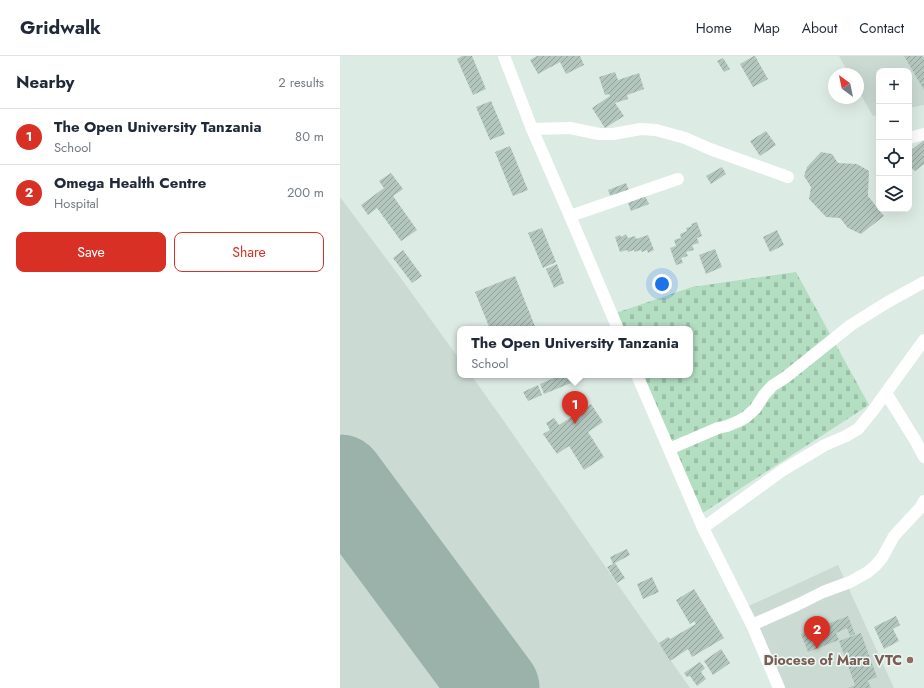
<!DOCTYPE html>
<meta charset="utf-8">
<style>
:root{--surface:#fff;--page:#f2f2f3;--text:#1f2937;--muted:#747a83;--line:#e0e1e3;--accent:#d93025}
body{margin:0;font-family:Jost,sans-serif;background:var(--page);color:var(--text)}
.controls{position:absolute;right:12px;top:12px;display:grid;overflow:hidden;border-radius:8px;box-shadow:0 4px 16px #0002}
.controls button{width:36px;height:36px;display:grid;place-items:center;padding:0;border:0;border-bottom:1px solid var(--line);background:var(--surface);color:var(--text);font:20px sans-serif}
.compass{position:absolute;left:488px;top:12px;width:36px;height:36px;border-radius:50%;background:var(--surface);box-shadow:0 4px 16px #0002;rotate:327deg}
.you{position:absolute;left:322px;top:228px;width:14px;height:14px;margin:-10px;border:3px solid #fff;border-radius:50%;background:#1a73e8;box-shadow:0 0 0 6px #1a73e833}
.badge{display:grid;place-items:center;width:26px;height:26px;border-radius:50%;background:var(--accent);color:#fff;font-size:13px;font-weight:700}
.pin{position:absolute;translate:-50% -33px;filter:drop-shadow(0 1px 2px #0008)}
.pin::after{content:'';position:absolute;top:21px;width:14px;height:12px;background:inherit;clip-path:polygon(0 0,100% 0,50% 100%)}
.popup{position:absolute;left:117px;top:270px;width:236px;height:52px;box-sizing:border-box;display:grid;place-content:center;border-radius:8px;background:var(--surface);filter:drop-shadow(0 1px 3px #0005);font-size:13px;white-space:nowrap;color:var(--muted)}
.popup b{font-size:15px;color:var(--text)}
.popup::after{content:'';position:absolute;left:50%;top:100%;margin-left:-8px;border:8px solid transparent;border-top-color:var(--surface)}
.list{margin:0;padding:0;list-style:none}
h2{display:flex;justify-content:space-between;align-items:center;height:52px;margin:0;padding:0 16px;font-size:17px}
h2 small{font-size:13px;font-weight:400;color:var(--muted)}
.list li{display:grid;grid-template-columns:26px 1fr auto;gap:12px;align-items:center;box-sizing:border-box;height:56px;padding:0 16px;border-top:1px solid var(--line)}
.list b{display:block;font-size:15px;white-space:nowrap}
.list p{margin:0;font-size:13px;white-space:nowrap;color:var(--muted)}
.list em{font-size:13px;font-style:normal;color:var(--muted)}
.actions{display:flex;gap:8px;padding:12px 16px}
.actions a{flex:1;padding:9px 0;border:1px solid var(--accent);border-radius:8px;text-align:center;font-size:14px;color:var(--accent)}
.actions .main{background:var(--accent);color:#fff}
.icon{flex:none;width:22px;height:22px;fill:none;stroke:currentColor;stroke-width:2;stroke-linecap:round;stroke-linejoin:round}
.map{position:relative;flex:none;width:584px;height:632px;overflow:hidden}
header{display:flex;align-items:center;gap:24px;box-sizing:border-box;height:56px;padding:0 20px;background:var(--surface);border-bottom:1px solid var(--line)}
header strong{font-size:19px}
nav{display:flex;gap:22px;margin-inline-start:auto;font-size:14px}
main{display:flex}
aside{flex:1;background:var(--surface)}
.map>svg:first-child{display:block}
</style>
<header>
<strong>Gridwalk</strong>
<nav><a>Home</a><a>Map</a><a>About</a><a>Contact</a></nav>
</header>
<main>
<aside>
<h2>Nearby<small>2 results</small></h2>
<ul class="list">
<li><span class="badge">1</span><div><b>The Open University Tanzania</b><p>School</p></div><em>80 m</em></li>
<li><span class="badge">2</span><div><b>Omega Health Centre</b><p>Hospital</p></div><em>200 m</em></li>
</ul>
<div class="actions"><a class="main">Save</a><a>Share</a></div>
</aside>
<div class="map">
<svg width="584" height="632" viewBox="0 0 584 632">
<defs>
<pattern id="cemetery-stones" width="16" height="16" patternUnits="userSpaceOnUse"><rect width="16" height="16" fill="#b3dec1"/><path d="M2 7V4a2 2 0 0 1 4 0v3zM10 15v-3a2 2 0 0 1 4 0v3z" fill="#9abfa6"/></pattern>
<pattern id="building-hatch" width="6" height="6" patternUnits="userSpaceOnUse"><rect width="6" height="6" fill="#b2c6be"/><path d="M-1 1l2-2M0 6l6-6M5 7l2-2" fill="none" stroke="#90a29b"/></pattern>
</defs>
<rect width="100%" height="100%" fill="#ddebe5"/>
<g fill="#cbdbd4">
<polygon points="499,0 584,0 584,49 569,52 569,15 539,15 539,59 533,60 518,34 518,18 509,18"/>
<polygon points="0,141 60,221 120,304 120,319 131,319 161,361 350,632 0,632"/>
<polygon points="498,509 554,632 436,632 400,554"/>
</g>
<polygon fill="url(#cemetery-stones)" points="456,216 529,349 355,462 292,319 350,319 350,273 272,273 267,260 352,231"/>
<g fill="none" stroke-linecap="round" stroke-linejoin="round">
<polyline stroke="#9ab2aa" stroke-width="89" points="0,423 155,632"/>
</g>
<g fill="url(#building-hatch)">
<polygon points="122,0 132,0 146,33 133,39 117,3"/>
<polygon points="197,0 240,0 244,9 226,18 220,6 198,18 190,4"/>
<polygon points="414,0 415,0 428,23 413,31 400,8"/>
<polygon points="564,0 582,0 584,3 584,34"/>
<polygon points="383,2 390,13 384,16 377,5"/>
<polygon points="275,16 278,24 299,17 304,33 287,39 288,43 275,47 284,60 265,72 252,52 270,40 269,38 265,39 259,21"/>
<polygon points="151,45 165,78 150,84 136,51"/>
<polygon points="426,75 436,89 420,100 410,85"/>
<polygon points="584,84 584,108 575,115 569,111 569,96"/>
<polygon points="170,90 188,134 173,140 155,96"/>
<polygon points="481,96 492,98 498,107 517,108 529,115 528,140 544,160 521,178 508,172 500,162 486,161 469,143 471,131 464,120 467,111"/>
<polygon points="382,111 386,118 371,128 366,120"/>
<polygon points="51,117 63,133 53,140 77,174 61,185 37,152 28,159 21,149 44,132 39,125"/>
<polygon points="286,127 289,135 271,142 268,134"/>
<polygon points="305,140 309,148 291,155 288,147"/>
<polygon points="357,166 362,180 357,182 359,187 352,189 354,194 346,196 348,200 341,202 343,207 336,209 330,192 336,190 334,184 341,182 340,178 347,175 346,172 352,170 351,168"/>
<polygon points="202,172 216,206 203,212 188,177"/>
<polygon points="437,174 444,189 430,196 423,181"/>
<polygon points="286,178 288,182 295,180 296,183 308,179 314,194 308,197 307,194 302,196 301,194 294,196 294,194 288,196 287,194 280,196 275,181 280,179 281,181"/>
<polygon points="375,193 382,211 366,218 359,199"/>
<polygon points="63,194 82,220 72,227 53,202"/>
<polygon points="217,208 224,227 214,232 206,213"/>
<polygon points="175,220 196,273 150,273 135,236"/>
<polygon points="221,319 228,319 231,327 204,338 200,328"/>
<polygon points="198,329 202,339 188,345 183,336"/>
<polygon points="251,348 263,366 248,376 264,401 244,414 229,390 217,398 203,378 210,374 206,367 214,362 219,369"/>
<polygon points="287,493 290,499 275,507 285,522 277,527 267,511 273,508 270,501"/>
<polygon points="312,521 319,536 303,543 297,528"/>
<polygon points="354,533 384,582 352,601 348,593 330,605 319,587 328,581 330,583 356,568 354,565 350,568 336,544"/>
<polygon points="508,560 515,578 510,580 507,572 496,577 499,584 468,596 461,578"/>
<polygon points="556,560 560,569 553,573 559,585 544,593 534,571"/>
<polygon points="521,577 537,621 524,626 528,625 531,632 508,632 515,629 499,585"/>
<polygon points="381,593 390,607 373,619 364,605"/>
<polygon points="360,606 365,612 361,616 366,623 357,630 350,620 347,621 344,617"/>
</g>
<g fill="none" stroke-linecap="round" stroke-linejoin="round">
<g stroke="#fff" stroke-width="12">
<polyline points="164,0 192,73 230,160 278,273"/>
<polyline points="192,73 230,72 259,78 273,78 301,73 316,74 345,82 370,93 448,121"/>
<polyline points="569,82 584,78"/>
<polyline points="230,160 338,123"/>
<polyline points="297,319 363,472 412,569 439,632"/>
<polyline points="546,337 575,384 584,401"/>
<polyline points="329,393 378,372 387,370 399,365 406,361 415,353 424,339 432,330 446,321 511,269 546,247 584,226"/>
<polyline points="363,472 443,414 485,389 506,380 518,373 532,356 584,284"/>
<polyline points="412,569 457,549 483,536 510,526 528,516 535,510 542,502 554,480 581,451 584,445"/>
</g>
</g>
<circle fill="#8d6e63" stroke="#eef7f3" stroke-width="1.5" cx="570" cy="604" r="4"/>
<g text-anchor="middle" stroke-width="3" stroke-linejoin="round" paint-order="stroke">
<g font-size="14" font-weight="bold" fill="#785e54" stroke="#eef7f3" text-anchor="end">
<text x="562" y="609">Diocese of Mara VTC</text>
</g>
</g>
</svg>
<div class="controls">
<button>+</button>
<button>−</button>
<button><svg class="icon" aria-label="locate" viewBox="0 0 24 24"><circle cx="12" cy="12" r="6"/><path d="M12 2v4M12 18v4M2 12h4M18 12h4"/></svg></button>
<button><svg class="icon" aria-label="layers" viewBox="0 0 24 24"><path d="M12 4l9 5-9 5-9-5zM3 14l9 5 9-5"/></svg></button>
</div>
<svg class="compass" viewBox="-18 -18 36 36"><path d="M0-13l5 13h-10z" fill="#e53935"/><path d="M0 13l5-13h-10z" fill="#747a83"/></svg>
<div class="you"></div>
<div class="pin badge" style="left:235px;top:368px">1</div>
<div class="popup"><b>The Open University Tanzania</b>School</div>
<div class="pin badge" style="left:477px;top:593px">2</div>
</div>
</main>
